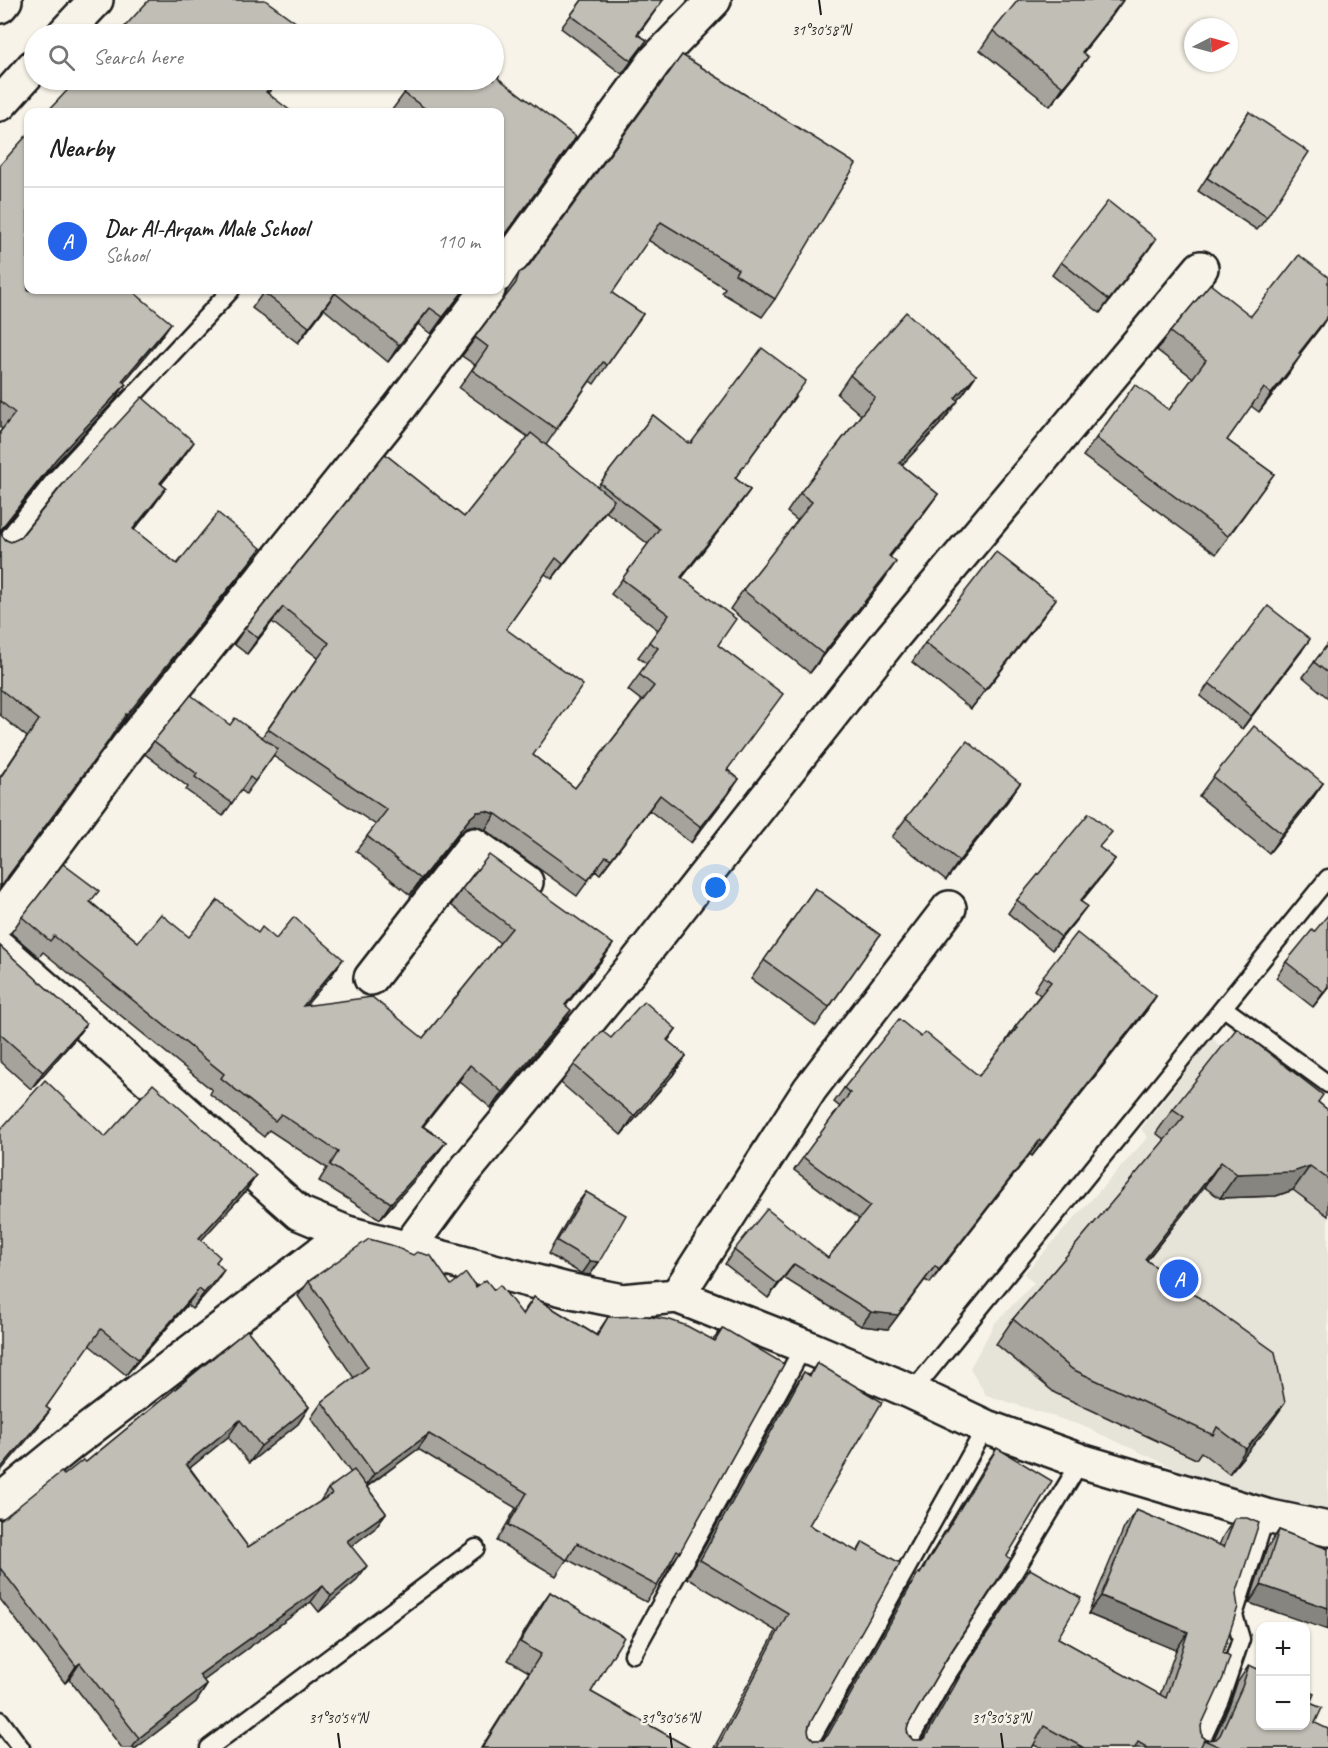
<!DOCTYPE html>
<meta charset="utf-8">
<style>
:root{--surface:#fff;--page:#f2f2f2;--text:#222;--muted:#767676;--line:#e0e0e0;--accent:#2563eb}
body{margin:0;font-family:Caveat,sans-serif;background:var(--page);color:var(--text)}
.controls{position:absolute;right:18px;bottom:18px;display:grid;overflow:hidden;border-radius:12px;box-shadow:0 2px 4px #0004}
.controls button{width:54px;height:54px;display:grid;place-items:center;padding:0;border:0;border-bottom:2px solid var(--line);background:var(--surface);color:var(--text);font:30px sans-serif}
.compass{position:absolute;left:1184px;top:18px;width:54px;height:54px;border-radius:50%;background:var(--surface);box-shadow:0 2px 4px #0004;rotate:84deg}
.you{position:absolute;left:716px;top:888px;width:21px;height:21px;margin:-15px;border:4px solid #fff;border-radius:50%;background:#1a73e8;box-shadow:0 0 0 9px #1a73e833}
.badge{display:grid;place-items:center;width:39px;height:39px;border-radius:50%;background:var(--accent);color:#fff;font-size:20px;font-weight:700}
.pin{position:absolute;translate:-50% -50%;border:3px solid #fff;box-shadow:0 2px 6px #0006}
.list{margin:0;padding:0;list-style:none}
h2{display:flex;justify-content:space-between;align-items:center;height:78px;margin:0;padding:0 24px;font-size:26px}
h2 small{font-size:20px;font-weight:400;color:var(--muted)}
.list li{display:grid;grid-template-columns:39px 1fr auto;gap:18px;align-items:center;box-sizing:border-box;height:108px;padding:0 24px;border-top:2px solid var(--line)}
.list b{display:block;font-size:22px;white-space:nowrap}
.list p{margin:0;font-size:20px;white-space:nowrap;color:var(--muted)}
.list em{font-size:20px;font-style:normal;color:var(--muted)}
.icon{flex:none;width:33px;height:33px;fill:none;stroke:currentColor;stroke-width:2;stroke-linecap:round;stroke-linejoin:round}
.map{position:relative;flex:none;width:1328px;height:1748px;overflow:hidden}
.search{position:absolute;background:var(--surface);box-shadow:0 2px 4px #0004;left:24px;top:24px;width:480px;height:66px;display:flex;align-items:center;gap:15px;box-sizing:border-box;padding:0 21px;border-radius:33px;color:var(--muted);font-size:22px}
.panel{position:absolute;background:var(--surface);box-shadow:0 2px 4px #0004;left:24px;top:108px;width:480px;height:186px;border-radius:12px}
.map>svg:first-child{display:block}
</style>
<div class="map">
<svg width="1328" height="1748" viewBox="0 0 1328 1748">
<rect width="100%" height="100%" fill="#f7f3e8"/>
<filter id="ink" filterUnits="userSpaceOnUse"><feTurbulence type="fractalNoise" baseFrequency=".0167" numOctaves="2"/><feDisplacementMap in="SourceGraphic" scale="12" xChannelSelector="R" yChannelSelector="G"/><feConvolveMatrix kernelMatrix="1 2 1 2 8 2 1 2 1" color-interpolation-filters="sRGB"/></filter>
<g filter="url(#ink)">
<polygon fill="#e6e3d9" points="1212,1038 1219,1045 1243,1045 1328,1115 1328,1517 1254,1505 1083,1426 986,1395 970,1368 995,1323 1034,1283 1024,1274 1148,1137 1141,1129"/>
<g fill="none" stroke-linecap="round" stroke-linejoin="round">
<defs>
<g id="lane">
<polyline points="0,548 52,483 231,290"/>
<polyline points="1224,1008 1328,1084"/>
<polyline points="912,1392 1328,878"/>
<polyline points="633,1654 804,1346"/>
<polyline points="0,1720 21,1748"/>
<polyline points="209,1748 476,1548"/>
<polyline points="806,1748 986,1427"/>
<polyline points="905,1748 943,1681 1013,1574 1081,1461"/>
<polyline points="1198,1748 1220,1700 1241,1639 1234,1615 1266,1516"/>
</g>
<g id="street">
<polyline points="0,6 5,0"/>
<polyline points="64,34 96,0"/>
<polyline points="0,104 34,66"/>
<polyline points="500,274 655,61 714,0"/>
<polyline points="0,919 128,746 400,407 488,290"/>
<polyline points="0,948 299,1213 347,1233 567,1290 622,1301 677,1296 804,1346 912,1392 986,1427 1081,1461 1266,1516 1328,1529"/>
<polyline points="371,978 474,845 526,882"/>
<polyline points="408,1248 464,1172 637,962 891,639 1201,268"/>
<polyline points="677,1296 810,1089 949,908"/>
<polyline points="0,1501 76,1439 347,1233"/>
</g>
</defs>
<use href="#lane" stroke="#1c1c1c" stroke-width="21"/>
<use href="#street" stroke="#1c1c1c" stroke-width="38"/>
<use href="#lane" stroke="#f7f3e8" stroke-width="16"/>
<use href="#street" stroke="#f7f3e8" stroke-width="33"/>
</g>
<g fill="#a5a39c" stroke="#1c1c1c" stroke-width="1.5" fill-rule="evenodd">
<polygon points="582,0 663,0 638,35 647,40 622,74 561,28"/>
<polygon points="1123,0 1112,16 1083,53 1074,76 1050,106 980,50 993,31"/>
<path d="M682,55L775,299L762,317L722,293L725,288L648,240L612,293L643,314L594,384L590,381L546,445L597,487L653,415L688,443H691L795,397L735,478L750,490L739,505L682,578L718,645L728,770L739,779L691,843L649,810L600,874L595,871L577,896L485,830L476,826L466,828L459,834L410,895L356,851L376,825L273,756L246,794L241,790L223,816L186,790L188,787L145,754L154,741L230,725L262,737L318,658L272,622L247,654L234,644L245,628L385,454L464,517L528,437L459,388L475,365L462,356L504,299L507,291L519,273L528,267ZM605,511L648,544L611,594L658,630L638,657L647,664L628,690L642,701L575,788L533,755L506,629L545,574L552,579Z"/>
<polygon points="498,78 500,112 396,112 392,110 414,80"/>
<polygon points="1249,112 1267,217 1257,230 1198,191"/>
<polygon points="0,165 28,290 159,340 124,382 114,401 44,476 2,529 2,536 6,540 11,542 20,538 182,459 161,484 166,488 154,505 134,530 177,564 249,565 116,732 114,731 95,759 0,888 0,777 27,737 0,715 0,432 2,429 0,427"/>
<polygon points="1156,239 1100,313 1052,275 1061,262"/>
<polygon points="265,290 465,290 431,334 418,324 388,362 324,309 298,343 252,308"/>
<polygon points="1251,316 1322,325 1300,354 1289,373 1259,412 1251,406 1227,440 1274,474 1216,554 1083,456 1096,438 1169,410 1193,378 1157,350 1170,332"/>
<polygon points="850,375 976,375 963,394 957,400 944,420 902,465 938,494 924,513 890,557 883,581 810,673 730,609 743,590 798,521 787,512 800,493 861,415 837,394"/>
<polygon points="1042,618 971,709 912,662 925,643"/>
<polygon points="1328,644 1328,698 1303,677"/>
<polygon points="1301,652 1242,729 1200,696 1209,683"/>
<polygon points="1213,777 1323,783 1310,802 1269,853 1199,796"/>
<polygon points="1020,783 1007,802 946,880 892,837 906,818"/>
<polygon points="1100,848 1115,859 1105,872 1081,902 1087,906 1077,919 1052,950 1008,913 1017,900"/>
<polygon points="815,888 880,935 816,1026 751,979"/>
<polygon points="462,889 613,944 602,960 566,1005 560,1026 491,1108 459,1081 423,1126 446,1142 434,1158 380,1219 319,1181 327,1168 269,1130 264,1137 210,1094 212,1090 43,952 39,957 11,933 22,917 91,902 138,942 189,937 258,933 276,939 332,975 305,1006 423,1038 500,943 451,905"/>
<polygon points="1314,932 1328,988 1313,1007 1276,978 1286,962"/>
<polygon points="0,946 86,1024 74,1040 31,1089 0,1061"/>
<polygon points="1043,976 1156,996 1147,1010 1032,1156 1030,1154 930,1283 925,1280 888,1329 861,1326 784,1278 768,1298 725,1264 734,1250 828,1258 859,1219 794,1170 840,1107 834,1102 844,1088 921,1037 979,1076 1007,1042 1006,1041 1015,1027 1040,995 1034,990"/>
<polygon points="676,1029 668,1041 686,1056 673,1075 621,1135 561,1083 574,1065 611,1038"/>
<polygon points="1318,1102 1328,1110 1328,1216 1293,1190 1276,1196 1220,1198 1204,1187 1147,1260 1268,1427 1229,1474 1201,1452 1196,1459 1055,1393 996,1344 1013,1319 1165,1140 1156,1133 1173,1109"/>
<polygon points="105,1137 256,1176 245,1192 201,1240 216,1263 213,1286 192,1309 187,1305 126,1375 89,1345 46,1407 50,1410 38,1427"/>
<polygon points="586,1192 599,1262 590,1275 582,1274 548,1254 576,1205"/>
<polygon points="309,1281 451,1285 494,1290 522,1314 534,1297 596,1335 608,1317 713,1340 723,1328 680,1552 669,1567 668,1567 657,1586 646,1602 567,1559 556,1576 497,1541 516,1508 418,1449 367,1487 386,1513 374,1529 351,1546 355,1582 319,1612 311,1602 203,1681 207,1685 196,1702 136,1748 122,1748 69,1679 65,1683 0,1599 0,1521 64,1475 86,1462 247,1330 309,1407 298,1424 249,1463 228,1437 190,1468 248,1547 319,1503 328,1489 351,1473 311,1418 322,1402 354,1378 298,1296"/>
<polygon points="817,1363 809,1525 857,1552 863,1542 808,1730 809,1735 814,1740 823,1740 906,1591 919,1574 985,1465 997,1448 947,1658 908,1725 907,1730 908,1735 913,1740 922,1740 952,1686 1030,1569 1058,1638 1160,1695 1176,1650 1088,1614 1124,1528 1136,1510 1219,1545 1223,1536 1235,1518 1236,1594 1223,1653 1201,1726 1202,1736 1207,1740 1214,1739 1230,1704 1237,1683 1249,1665 1310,1703 1315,1723 1328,1748 1040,1748 1034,1745 1032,1748 714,1748 776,1631 687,1578 792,1390 804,1372 809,1375"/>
<polygon points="1279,1530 1328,1549 1249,1603 1267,1548"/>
<polygon points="550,1592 591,1692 690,1748 481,1748 529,1672 508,1660 538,1609"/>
</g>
<g fill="#86857f" stroke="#1c1c1c" stroke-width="1.5">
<polygon points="1123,0 1112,16 1068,71 1082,52"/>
<polygon points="1088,57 1074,76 1050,106 1063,87"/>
<polygon points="277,80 279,80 255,109 266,92"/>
<polygon points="1156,239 1147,252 1100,313 1109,300"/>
<polygon points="464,290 465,290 431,334 443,317"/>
<polygon points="335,293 324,309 298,343 309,327"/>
<polygon points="430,308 418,324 388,362 399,345"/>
<polygon points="1328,316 1322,325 1286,371 1299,353"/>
<polygon points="171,323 159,340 111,398 122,381"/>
<polygon points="1301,355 1289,373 1259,412 1271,394"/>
<polygon points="976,375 963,394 941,417 955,398"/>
<polygon points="126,384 114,401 44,476 0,531 0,530 56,459"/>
<polygon points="958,401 944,420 886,482 899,463"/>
<polygon points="194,442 182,459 148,500 160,483"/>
<polygon points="166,488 154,505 121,546 133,529"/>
<polygon points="750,490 739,505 670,593 681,577"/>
<polygon points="938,494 924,513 876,575 889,556"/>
<polygon points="614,500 603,515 552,579 563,564"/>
<polygon points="261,548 249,565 116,732 127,715"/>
<polygon points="896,562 883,581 810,673 823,654"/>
<polygon points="1056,599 1042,618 971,709 985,690"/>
<polygon points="283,607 272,622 247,654 258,638"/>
<polygon points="1310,639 1301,652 1242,729 1251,716"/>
<polygon points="107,743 95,759 0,888 0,887"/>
<polygon points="739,779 728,795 691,843 701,827"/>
<polygon points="1020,783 1007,802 946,880 959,861"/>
<polygon points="1323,783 1310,802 1269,853 1282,834"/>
<polygon points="660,795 649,810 600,874 611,859"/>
<polygon points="486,811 496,814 485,830 476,826 466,828 459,834 410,895 421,879 470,818 477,812"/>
<polygon points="1115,859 1105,872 1071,914 1080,901"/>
<polygon points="1087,906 1077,919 1052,950 1061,937"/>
<polygon points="613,944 602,960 554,1021 565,1005"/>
<polygon points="343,959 332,975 292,1022 303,1006"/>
<polygon points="1328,986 1328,988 1313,1007"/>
<polygon points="1156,996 1147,1010 1032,1156 1042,1142"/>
<polygon points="571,1010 560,1026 491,1108 502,1092"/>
<polygon points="86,1024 74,1040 31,1089 43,1072"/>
<polygon points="686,1056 673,1075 621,1135 634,1116"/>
<polygon points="470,1065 459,1081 411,1142 422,1126"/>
<polygon points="1040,1140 1030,1154 930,1283 939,1270"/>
<polygon points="446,1142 434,1158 380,1219 391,1203"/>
<polygon points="1221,1162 1204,1187 1128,1284 1145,1259"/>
<polygon points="1310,1166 1293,1190 1276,1196 1220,1198 1237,1174"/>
<polygon points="256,1176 245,1192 188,1255 199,1238"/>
<polygon points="591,1261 599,1262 590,1275 582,1274"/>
<polygon points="794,1264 784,1278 768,1298 778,1284"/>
<polygon points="935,1266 888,1329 861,1326 871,1312"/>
<polygon points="224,1270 213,1286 192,1309 204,1293"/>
<polygon points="199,1289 187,1305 126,1375 138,1359"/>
<polygon points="1285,1403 1268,1427 1229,1474 1246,1449"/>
<polygon points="309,1407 298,1424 249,1463 261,1446"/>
<polygon points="50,1410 38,1427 0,1472 0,1469"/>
<polygon points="240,1420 228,1437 175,1480 186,1464"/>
<polygon points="429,1434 418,1449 363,1489 374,1474"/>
<polygon points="386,1513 374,1529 336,1558 347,1541"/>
<polygon points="367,1566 355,1582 319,1612 331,1596"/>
<polygon points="1261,1585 1328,1608 1328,1630 1249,1603"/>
<polygon points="323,1586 311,1602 188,1692 199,1675"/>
<polygon points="1101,1596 1188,1632 1176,1650 1088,1614"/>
<polygon points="80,1663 69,1679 65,1683 76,1666"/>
<polygon points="207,1685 196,1702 136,1748 132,1748 139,1738"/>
</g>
<g fill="#c0beb5" stroke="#1c1c1c" stroke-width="1.5">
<polygon points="149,0 265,0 312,34 118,34"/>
<polygon points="582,0 663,0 637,34 647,40 631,61 571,15"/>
<polygon points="1018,0 1123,0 1082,52 1088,57 1063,87 993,31"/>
<polygon points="682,55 856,164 775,299 735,274 738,269 661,222 612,293 643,314 607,365 603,362 556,429 472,370 488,347 475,337 516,283 519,273 528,267"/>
<polygon points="494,71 499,76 498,78 576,137 500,242 500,112 430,112 404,93 414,80 494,80"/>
<polygon points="77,80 277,80 266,92 292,112 47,112"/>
<polygon points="1249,112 1309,152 1267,217 1207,178"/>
<polygon points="28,134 28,290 131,290 171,323 122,381 126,384 56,459 4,525 1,530 2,536 6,540 11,542 20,538 72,473 142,397 194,442 160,483 166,488 133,529 177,564 218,513 261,548 127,715 126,714 107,743 0,887 0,778 39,720 0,689 0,432 15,413 0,401 0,165"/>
<polygon points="1108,201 1156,239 1109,300 1061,262"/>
<polygon points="1299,255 1328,277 1328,316 1299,353 1301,355 1271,394 1264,388 1227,440 1274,474 1228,536 1096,438 1135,384 1169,410 1206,360 1170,332 1210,284 1251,316"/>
<polygon points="265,290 464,290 443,317 430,308 399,345 335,293 309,327 263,292"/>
<polygon points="906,312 976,375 955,398 958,401 899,463 938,494 889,556 896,562 823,654 743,590 812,502 800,493 875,397 850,375"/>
<polygon points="762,348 806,381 735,478 750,490 681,577 736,619 718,645 783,694 727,770 739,779 701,827 660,795 611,859 606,856 588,880 496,814 486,811 477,812 470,818 421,879 367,836 387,810 268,729 329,643 283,607 258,638 245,628 385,454 464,517 531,433 614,500 563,564 556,558 506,629 583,685 533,755 575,788 654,686 639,674 658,648 649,642 669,615 622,579 659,529 600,483 653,415 688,443 689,442 691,443"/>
<polygon points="996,552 1056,599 985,690 925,643"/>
<polygon points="1268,606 1310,639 1251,716 1209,683"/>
<polygon points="1328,644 1328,673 1314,662"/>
<polygon points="191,695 230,725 235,718 278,749 255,781 250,777 232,803 195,777 197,774 154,741"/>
<polygon points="1254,726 1323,783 1282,834 1213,777"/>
<polygon points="967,741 1020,783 959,861 906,818"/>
<polygon points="1089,813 1112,832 1099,847 1115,859 1080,901 1087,906 1061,937 1017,900"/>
<polygon points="489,855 613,944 565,1005 571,1010 502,1092 470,1065 422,1126 446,1142 391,1203 330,1165 338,1152 281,1114 275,1121 221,1078 224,1074 54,936 50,941 22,917 63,864 99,891 90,902 138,942 161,914 189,937 218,900 258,933 262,927 276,939 294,917 343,959 303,1006 372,997 423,1038 512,928 462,889"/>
<polygon points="815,888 880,935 829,1007 764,960"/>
<polygon points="1328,915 1328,986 1324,992 1286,962 1312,930 1314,932"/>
<polygon points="1077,933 1156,996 1042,1142 1040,1140 939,1270 935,1266 898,1315 871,1312 794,1264 778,1284 734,1250 767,1209 828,1258 870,1206 803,1157 850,1093 844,1088 899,1019 921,1037 925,1032 979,1076 1017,1028 1015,1027 1051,982 1043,976"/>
<polygon points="0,946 86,1024 43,1072 0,1034"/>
<polygon points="644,1001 676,1029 667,1040 686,1056 634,1116 574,1065 602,1031 611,1038"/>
<polygon points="1237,1028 1323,1095 1318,1102 1328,1110 1328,1179 1310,1166 1293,1172 1237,1174 1221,1162 1145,1259 1275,1352 1285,1403 1246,1449 1217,1427 1213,1435 1072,1369 1013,1319 1184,1117 1173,1109"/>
<polygon points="45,1080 105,1137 153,1084 256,1176 199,1238 220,1257 216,1262 224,1270 204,1293 199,1289 138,1359 101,1329 46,1407 50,1410 0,1469 0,1130"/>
<polygon points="586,1192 626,1215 599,1262 591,1261 557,1241"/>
<polygon points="369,1239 391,1245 413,1255 417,1252 431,1256 451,1285 466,1273 476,1287 486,1280 494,1290 500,1285 523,1315 534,1297 597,1336 608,1317 646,1316 670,1320 687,1326 715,1341 723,1328 784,1364 680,1552 677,1550 657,1586 577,1543 567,1560 508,1525 527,1493 429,1434 374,1474 322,1402 368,1367 309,1281"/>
<polygon points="247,1330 309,1407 261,1446 240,1420 186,1464 248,1547 332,1494 328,1489 354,1470 386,1513 347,1541 367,1566 331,1596 323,1586 199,1675 207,1685 139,1738 80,1663 76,1666 0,1568 0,1521 61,1472 64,1475 83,1460 86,1462"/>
<polygon points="817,1363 882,1402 809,1525 858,1552 863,1542 900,1563 809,1725 808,1730 809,1735 814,1740 823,1740 828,1735 918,1573 920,1574 997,1448 1052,1481 1007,1556 1011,1559 947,1658 908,1725 907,1730 908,1735 913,1740 922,1740 927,1735 964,1669 1030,1569 1081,1598 1058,1638 1166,1698 1188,1632 1101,1596 1136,1510 1224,1547 1235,1518 1247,1518 1259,1523 1236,1594 1238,1607 1223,1653 1230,1657 1223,1678 1201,1726 1202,1736 1207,1740 1216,1739 1220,1735 1242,1687 1249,1665 1260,1670 1260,1725 1305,1725 1305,1690 1314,1694 1310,1703 1322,1708 1315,1723 1328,1729 1328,1748 1222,1748 1204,1740 1200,1748 1148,1748 1138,1742 1135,1748 1084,1748 1044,1726 1032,1748 717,1748 788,1613 700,1560 804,1372 810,1376"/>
<polygon points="1279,1530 1328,1549 1328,1608 1261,1585"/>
<polygon points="550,1592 624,1637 591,1692 690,1748 482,1748 541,1654 520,1642"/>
</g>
</g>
<path fill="none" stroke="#1c1c1c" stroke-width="2" d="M819,0L821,15M338,1733L340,1748M670,1733L672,1748M1001,1733L1003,1748"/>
<g font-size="15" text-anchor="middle" fill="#1c1c1c" stroke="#f7f3e8" stroke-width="5" stroke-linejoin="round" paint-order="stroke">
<text x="821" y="35">31°30'58"N</text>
<text x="338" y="1723">31°30'54"N</text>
<text x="670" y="1723">31°30'56"N</text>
<text x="1001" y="1723">31°30'58"N</text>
</g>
</svg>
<div class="controls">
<button>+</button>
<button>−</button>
</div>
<svg class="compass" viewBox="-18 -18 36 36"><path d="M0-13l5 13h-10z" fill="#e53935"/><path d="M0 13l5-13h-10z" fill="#767676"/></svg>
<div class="you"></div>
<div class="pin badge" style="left:1179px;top:1279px">A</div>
<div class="search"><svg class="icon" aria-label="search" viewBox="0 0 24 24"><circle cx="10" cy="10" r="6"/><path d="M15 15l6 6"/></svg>Search here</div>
<section class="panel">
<h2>Nearby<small></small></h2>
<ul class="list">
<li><span class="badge">A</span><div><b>Dar Al-Arqam Male School</b><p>School</p></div><em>110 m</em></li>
</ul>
</section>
</div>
